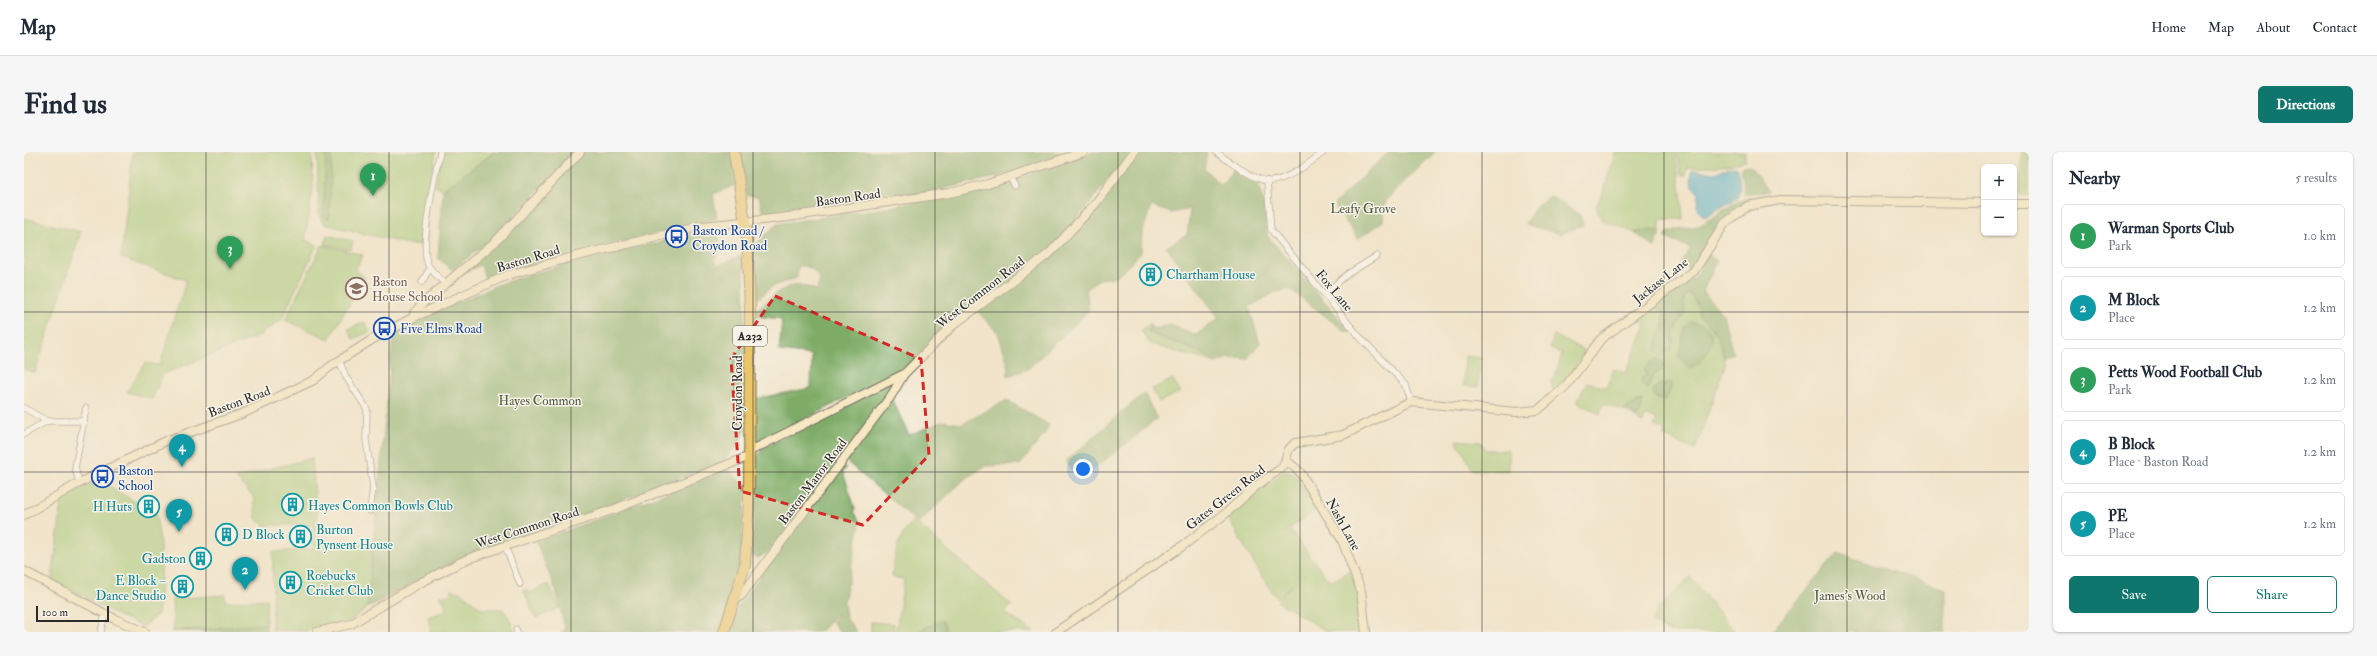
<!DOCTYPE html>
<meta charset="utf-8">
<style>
:root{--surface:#fff;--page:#f6f6f7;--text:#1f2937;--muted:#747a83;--line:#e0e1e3;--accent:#0f766e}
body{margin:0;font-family:"IM FELL Double Pica",serif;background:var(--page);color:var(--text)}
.controls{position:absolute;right:12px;top:12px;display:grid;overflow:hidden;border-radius:6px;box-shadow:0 1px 3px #0004}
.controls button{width:36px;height:36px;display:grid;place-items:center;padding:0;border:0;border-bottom:1px solid var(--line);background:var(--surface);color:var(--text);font:20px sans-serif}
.scale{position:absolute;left:12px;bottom:10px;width:73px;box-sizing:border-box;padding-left:4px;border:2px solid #2b2b2b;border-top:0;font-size:11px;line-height:14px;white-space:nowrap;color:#2b2b2b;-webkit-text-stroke:3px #f7f3e8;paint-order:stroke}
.you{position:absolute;left:1059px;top:317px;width:14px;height:14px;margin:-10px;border:3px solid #fff;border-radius:50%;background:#1a73e8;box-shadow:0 0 0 6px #1a73e833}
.badge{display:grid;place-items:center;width:26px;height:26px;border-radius:50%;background:var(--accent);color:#fff;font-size:13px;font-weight:700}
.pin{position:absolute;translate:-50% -33px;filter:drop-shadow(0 1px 2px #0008)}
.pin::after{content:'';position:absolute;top:21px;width:14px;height:12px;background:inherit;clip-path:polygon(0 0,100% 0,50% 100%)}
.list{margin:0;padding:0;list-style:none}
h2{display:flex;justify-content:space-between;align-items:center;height:52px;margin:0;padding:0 16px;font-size:17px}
h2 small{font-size:13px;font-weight:400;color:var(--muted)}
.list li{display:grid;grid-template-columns:26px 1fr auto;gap:12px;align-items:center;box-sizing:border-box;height:64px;margin:0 8px 8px;padding:0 8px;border:1px solid var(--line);border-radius:6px}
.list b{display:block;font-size:15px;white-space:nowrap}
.list p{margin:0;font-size:13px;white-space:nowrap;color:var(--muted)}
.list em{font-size:13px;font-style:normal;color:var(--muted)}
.actions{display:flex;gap:8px;padding:12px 16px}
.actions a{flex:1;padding:9px 0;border:1px solid var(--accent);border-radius:6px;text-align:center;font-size:14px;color:var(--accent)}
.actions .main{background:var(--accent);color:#fff}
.map{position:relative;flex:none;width:2005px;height:480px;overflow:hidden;border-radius:6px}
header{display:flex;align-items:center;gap:24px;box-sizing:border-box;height:56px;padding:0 20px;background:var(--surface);border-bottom:1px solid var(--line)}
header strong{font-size:19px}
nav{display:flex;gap:22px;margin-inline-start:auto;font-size:14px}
.intro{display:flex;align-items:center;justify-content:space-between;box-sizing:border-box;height:96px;padding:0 24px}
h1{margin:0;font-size:28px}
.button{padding:10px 18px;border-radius:6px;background:var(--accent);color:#fff;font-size:14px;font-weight:700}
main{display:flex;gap:24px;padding:0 24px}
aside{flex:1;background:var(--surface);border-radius:6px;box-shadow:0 1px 3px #0004}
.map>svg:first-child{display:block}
</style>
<header>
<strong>Map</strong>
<nav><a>Home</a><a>Map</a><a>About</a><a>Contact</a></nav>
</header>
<div class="intro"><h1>Find us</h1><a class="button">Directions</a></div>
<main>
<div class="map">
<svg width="2005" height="480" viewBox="0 0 2005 480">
<rect width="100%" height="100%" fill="#f7f3e8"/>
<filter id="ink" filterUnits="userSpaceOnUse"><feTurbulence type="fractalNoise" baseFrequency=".025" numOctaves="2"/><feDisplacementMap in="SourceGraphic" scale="8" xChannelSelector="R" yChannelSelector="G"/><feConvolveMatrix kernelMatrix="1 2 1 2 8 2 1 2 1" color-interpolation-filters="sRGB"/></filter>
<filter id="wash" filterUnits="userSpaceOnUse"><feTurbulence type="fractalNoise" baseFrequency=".012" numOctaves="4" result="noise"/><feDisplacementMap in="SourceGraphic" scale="16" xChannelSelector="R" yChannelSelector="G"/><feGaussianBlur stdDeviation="0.9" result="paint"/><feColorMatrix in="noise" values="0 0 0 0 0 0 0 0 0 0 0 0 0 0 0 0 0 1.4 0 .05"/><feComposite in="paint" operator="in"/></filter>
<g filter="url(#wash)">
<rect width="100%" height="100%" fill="#f1e4ca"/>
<g fill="#9dc875" stroke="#647a50">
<polygon points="109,0 288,0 289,36 281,88 293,93 257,168 234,184 139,222 128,247 103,240 121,211 136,213 162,128 97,106"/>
<polygon points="293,0 412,0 402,52 402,93 384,92 300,72 295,64"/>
<polygon points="418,0 470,0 419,38 411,34"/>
<polygon points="1591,0 1650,0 1657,39 1659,67 1636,67 1636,79 1623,78 1611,81 1577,67 1572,54 1581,36"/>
<polygon points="1652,0 1721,0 1721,9 1698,14 1664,15 1662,23 1657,23"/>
<polygon points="1998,0 2005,0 2005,44 1995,43"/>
<polygon points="0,66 57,80 11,221 0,217"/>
<polygon points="303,83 329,89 327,98 301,92"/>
<polygon points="298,93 339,103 331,118 341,125 305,187 261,168"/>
<polygon points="1666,141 1675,156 1675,164 1682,168 1695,186 1701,213 1671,298 1639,284 1641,278 1630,274 1633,267 1623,263 1618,271 1606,260 1579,252 1576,262 1553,250 1563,230 1582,236 1590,217 1602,221 1622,172 1612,168 1630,155 1639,159 1640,175 1633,190 1632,199 1648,197 1650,180 1661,159 1660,145"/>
<polygon points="341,170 346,180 329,187 324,177"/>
<path d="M1127,171L1124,180C1143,190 1179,198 1192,211L1126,192L1117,178Z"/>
<polygon points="1530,183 1561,199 1542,231 1529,241 1527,229 1531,226 1538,201 1526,197"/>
<polygon points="1441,204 1457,206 1454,235 1439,234"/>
<polygon points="1149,227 1156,240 1135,250 1128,237"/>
<polygon points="1432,288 1457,290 1461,298 1485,298 1485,319 1449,318"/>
<polygon points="288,306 295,390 350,393 343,456 326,469 281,479 248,478 249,400 289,397 290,373 240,373 232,367 229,344 212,326"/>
<polygon points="1260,319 1271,322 1292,358 1265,377 1306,430 1327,419 1334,441 1338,480 1304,480 1253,449 1272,429 1253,446 1240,428 1206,370 1205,363"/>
<path d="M76,329L132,362C138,398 139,426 134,462L120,475L93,463L28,428L39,344Z"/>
<path d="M889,368L987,453L981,461L1010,480H921V474H904L893,480H872L880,427L868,425C871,400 873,388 889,368Z"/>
<polygon points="1666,425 1711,480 1646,480 1628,470 1635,456"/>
<polygon points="525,432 535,456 512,466 500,439 503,437 505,441"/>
<polygon points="428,438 436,440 458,457 478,457 484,464 491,480 405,480 407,479 404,465 421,459 422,453 416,443 425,444"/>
<polygon points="201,443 202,450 243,447 242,472 149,479 148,447"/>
<polygon points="847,470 870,472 870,480 847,480"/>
</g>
<g fill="#7eac66" stroke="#546c48">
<polygon points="302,0 308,1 305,67 299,65"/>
<polygon points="471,0 551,0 470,85 428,118 414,106 419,38"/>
<polygon points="560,0 708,0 711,33 689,42 693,66 470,122 461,127 457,113 435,123"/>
<polygon points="716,0 1049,0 972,25 894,42 739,63 735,45 723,43"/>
<path d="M1070,0H1107L1045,77L1024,99L888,211L738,290H732L730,247L787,236L788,203L755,199L758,167L731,164L732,158L754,140L771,132L793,138L796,128C791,118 786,113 774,114L773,126L749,134L729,151L728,96L753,72L861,56L936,42L1005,23Z"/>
<path d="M1116,0H1183L1180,17L1197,33L1210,17L1234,32L1241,58L1243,83L1327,180H1322L1266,137L1250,141L1225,155L1236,191L1223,207L1204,206L1192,211C1179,198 1143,189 1124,180L1126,175L1131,177L1147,172L1172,183L1195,166L1142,95L1163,83L1166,57L1147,61L1127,54L1118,82L1117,101L1093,125L1075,127L1062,138L1065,158L1004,217L984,224L983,209L974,181L953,159L1029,103Z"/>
<polygon points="1365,0 1411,0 1362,48 1359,69 1334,87 1310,52"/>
<polygon points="1726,14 1745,39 1719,42 1720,33 1717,15"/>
<polygon points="1526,44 1556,63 1559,73 1536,82 1501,72 1513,53"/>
<polygon points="1756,44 1707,62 1668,119 1656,111 1667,96 1641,86 1643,81 1654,77 1675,74 1711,51 1724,46"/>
<polygon points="1623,78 1636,79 1636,86 1634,86 1631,96 1611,81"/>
<polygon points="694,79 697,97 690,107 693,114 717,104 720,113 722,276 713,293 700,309 546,368 440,404 343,456 369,184 400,165 471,134 506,122 662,83"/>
<path d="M1684,102L1693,109L1679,139L1699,163L1709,201L1700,206C1696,189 1691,174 1675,164V156L1666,141L1660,145L1661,159L1650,180L1648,197L1637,204L1632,199L1633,190L1640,175L1639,159L1630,155L1672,123Z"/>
<path d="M1666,170C1673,171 1682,172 1686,179C1691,190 1679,214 1665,216L1654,204L1661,175Z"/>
<polygon points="1635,206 1639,210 1639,217 1630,223 1624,238 1617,231 1618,226 1624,224 1622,224 1621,217 1628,209"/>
<polygon points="880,222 749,397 734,406 728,403 733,305 739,296"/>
<polygon points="1645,230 1649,232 1642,248 1633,247 1628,239 1636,232 1641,233"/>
<polygon points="1120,241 1133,267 1057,327 1041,310"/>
<polygon points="868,247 885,283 919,269 938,272 983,248 1025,273 1019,284 996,313 961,314 941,327 894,371 822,309"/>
<polygon points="1619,249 1616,262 1612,265 1599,258 1612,250"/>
<polygon points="818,313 822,316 819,320 831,356 830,359 836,370 820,451 822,466 833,480 816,480 808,469 811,469 813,461 796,480 704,480 715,453"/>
<polygon points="704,318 722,335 715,423 695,480 537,480 541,476 532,438 512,390"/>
<polygon points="1814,401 1921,437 1921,480 1747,480"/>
<polygon points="918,468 921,474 921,480 893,480"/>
<polygon points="242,472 243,480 149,479"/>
</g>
<path fill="#50afcf" stroke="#3e6d7d" d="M1705,15H1711L1715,19L1716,38L1713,46L1681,65C1672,60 1674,52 1675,42C1667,34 1665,28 1669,17L1690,21Z"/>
</g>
<g filter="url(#ink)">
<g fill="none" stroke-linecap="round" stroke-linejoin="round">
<defs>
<g id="street">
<path d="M416,0C411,23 395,92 404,113C407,119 415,125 420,131"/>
<path d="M1192,0C1204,9 1228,27 1243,29C1260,31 1287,10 1300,0"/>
<polyline points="986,26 991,34"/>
<polyline points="1243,29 1247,78 1334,183 1382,233 1387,250"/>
<polyline points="398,130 406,116"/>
<polyline points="1300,142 1325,121 1353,104"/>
<polyline points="315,208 322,225 343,257 342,288 349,335 346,359"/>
<polyline points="0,256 23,269"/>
<polyline points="0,282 23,269 60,269"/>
<polyline points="55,331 51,316 62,256"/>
<polyline points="481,394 496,432"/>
<polyline points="492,477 493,480"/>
<polyline points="77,480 81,461"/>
</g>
<g id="secondary">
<polyline points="1990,52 2005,52"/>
<polyline points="390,165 390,161 398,152 472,89 556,0"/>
<polyline points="726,299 880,222 929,173 1026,101 1071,52 1110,0"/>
<polyline points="1262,308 1276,320 1318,388 1337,439 1342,480"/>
<polyline points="0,363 55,331 144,288 220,261 290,228 307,214 349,187 390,165 484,123 545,106 678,74 757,66 925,41 964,32 1060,0"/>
<polyline points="0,419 91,467 121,480"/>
<polyline points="711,447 717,444 867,244 880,222"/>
<polyline points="293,480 327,472 394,432 443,407 591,357 726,304"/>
<polyline points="1032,480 1157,395 1201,362 1232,334 1259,315 1265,297 1271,291 1319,283 1387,250 1492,260 1514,258 1541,235 1577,187 1670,119 1701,71 1724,54 1756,48 1960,51"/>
</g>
<polyline id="highway" points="700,480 721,413 725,348 726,156 723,83 710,0"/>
</defs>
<use href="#street" stroke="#706c63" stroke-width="7"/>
<use href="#secondary" stroke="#706c63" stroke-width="10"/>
<use href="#highway" stroke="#706c63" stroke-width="12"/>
<use href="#street" stroke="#fff" stroke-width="5.5"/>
<use href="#secondary" stroke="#f7e8c3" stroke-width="8"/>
<use href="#highway" stroke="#ebc669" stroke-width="10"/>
</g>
</g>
<path d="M0 0H2005V480H0ZM751,144L897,207L905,303L839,373L716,339L707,207Z" fill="#f1e4ca" fill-opacity=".55" fill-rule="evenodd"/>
<path fill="none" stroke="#d62828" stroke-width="3" stroke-dasharray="8 5" stroke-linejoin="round" d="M751,144L897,207L905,303L839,373L716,339L707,207Z"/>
<path fill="none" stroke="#2b2b2b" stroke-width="1" stroke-opacity="0.55" d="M182,0V480M365,0V480M547,0V480M729,0V480M911,0V480M1094,0V480M1276,0V480M1458,0V480M1640,0V480M1823,0V480M0,160H2005M0,320H2005"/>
<defs>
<symbol id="bus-ring" viewBox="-11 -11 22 22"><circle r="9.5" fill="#f7f3e8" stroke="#1a4fb4" stroke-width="1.5"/><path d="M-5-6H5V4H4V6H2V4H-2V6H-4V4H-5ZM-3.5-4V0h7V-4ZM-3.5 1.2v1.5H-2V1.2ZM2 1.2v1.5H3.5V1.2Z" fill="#1a4fb4"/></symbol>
<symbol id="building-ring" viewBox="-11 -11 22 22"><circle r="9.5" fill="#f7f3e8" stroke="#0f9aa8" stroke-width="1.5"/><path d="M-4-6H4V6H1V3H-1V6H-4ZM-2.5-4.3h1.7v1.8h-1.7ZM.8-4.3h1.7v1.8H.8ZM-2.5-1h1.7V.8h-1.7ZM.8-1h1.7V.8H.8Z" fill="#0f9aa8"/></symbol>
<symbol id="school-ring" viewBox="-11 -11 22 22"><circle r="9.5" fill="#f7f3e8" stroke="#8d6e63" stroke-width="1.5"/><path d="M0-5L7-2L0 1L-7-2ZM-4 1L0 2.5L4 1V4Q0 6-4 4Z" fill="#8d6e63"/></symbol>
</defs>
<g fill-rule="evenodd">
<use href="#bus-ring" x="640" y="72" width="25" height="25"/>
<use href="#building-ring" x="1114" y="110" width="25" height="25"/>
<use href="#school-ring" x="320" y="124" width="25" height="25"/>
<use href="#bus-ring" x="348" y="164" width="25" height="25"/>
<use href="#bus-ring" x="66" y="312" width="25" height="25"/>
<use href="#building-ring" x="256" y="340" width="25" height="25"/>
<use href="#building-ring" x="112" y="342" width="25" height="25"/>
<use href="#building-ring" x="190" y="370" width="25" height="25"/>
<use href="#building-ring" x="264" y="372" width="25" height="25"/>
<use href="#building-ring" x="164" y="394" width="25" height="25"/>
<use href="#building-ring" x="254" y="418" width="25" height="25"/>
<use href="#building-ring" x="146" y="422" width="25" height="25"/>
</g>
<g text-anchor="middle" stroke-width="3" stroke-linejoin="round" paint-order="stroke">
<rect fill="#f7f3e8" stroke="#686764" stroke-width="1" x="709" y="174" width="34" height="20" rx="3"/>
<g font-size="12" font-weight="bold" fill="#2b2b2b">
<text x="726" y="188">A232</text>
</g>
<g font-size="13" fill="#2b2b2b" stroke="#f7f3e8">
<text transform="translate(824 45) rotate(-8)" y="5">Baston Road</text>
<text transform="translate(504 106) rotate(-17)" y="5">Baston Road</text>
<text transform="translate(1636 128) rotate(-38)" y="5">Jackass Lane</text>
<text transform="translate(1311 138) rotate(50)" y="5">Fox Lane</text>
<text transform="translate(956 140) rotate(-38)" y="5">West Common Road</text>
<text transform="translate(713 241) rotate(-90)" y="5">Croydon Road</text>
<text transform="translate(215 249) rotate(-21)" y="5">Baston Road</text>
<text transform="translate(788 329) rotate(-53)" y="5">Baston Manor Road</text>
<text transform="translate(1201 345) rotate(-38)" y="5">Gates Green Road</text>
<text transform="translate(1320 372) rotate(61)" y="5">Nash Lane</text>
<text transform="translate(503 375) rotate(-18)" y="5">West Common Road</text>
</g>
<g font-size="13" fill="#4d5a41" stroke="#f7f3e8">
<text x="1339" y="61">Leafy Grove</text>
<text x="516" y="253">Hayes Common</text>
<text x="1826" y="448">James's Wood</text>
</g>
<g font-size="13" fill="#164399" stroke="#f7f3e8" text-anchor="start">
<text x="668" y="83">Baston Road /<tspan x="668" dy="15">Croydon Road</tspan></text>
<text x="376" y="181">Five Elms Road</text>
<text x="94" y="323">Baston<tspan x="94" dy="15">School</tspan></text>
</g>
<g font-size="13" fill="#0d838f" stroke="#f7f3e8" text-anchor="start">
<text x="1142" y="127">Chartham House</text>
<text x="284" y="358">Hayes Common Bowls Club</text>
<text x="108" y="359" text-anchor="end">H Huts</text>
<text x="292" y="382">Burton<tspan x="292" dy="15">Pynsent House</tspan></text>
<text x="218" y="387">D Block</text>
<text x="162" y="411" text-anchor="end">Gadston</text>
<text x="282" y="428">Roebucks<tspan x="282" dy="15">Cricket Club</tspan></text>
<text x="142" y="433" text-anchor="end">E Block –<tspan x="142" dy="15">Dance Studio</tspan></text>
</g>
<g font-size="13" fill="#785e54" stroke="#f7f3e8" text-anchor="start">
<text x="348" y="134">Baston<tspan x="348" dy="15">House School</tspan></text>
</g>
</g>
</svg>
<div class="controls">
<button>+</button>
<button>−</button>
</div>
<div class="scale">100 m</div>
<div class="you"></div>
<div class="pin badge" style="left:349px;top:44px;background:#2e9e5b">1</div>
<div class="pin badge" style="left:221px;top:438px;background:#0f9aa8">2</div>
<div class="pin badge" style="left:206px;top:117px;background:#2e9e5b">3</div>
<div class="pin badge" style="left:158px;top:315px;background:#0f9aa8">4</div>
<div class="pin badge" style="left:155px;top:380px;background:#0f9aa8">5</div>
</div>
<aside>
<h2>Nearby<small>5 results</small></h2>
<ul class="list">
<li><span class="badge" style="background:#2e9e5b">1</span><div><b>Warman Sports Club</b><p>Park</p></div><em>1.0 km</em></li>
<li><span class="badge" style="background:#0f9aa8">2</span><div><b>M Block</b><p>Place</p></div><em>1.2 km</em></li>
<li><span class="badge" style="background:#2e9e5b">3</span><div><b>Petts Wood Football Club</b><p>Park</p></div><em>1.2 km</em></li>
<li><span class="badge" style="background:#0f9aa8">4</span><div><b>B Block</b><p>Place · Baston Road</p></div><em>1.2 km</em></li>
<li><span class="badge" style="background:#0f9aa8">5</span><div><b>PE</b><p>Place</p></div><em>1.2 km</em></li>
</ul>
<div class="actions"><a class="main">Save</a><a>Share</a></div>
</aside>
</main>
